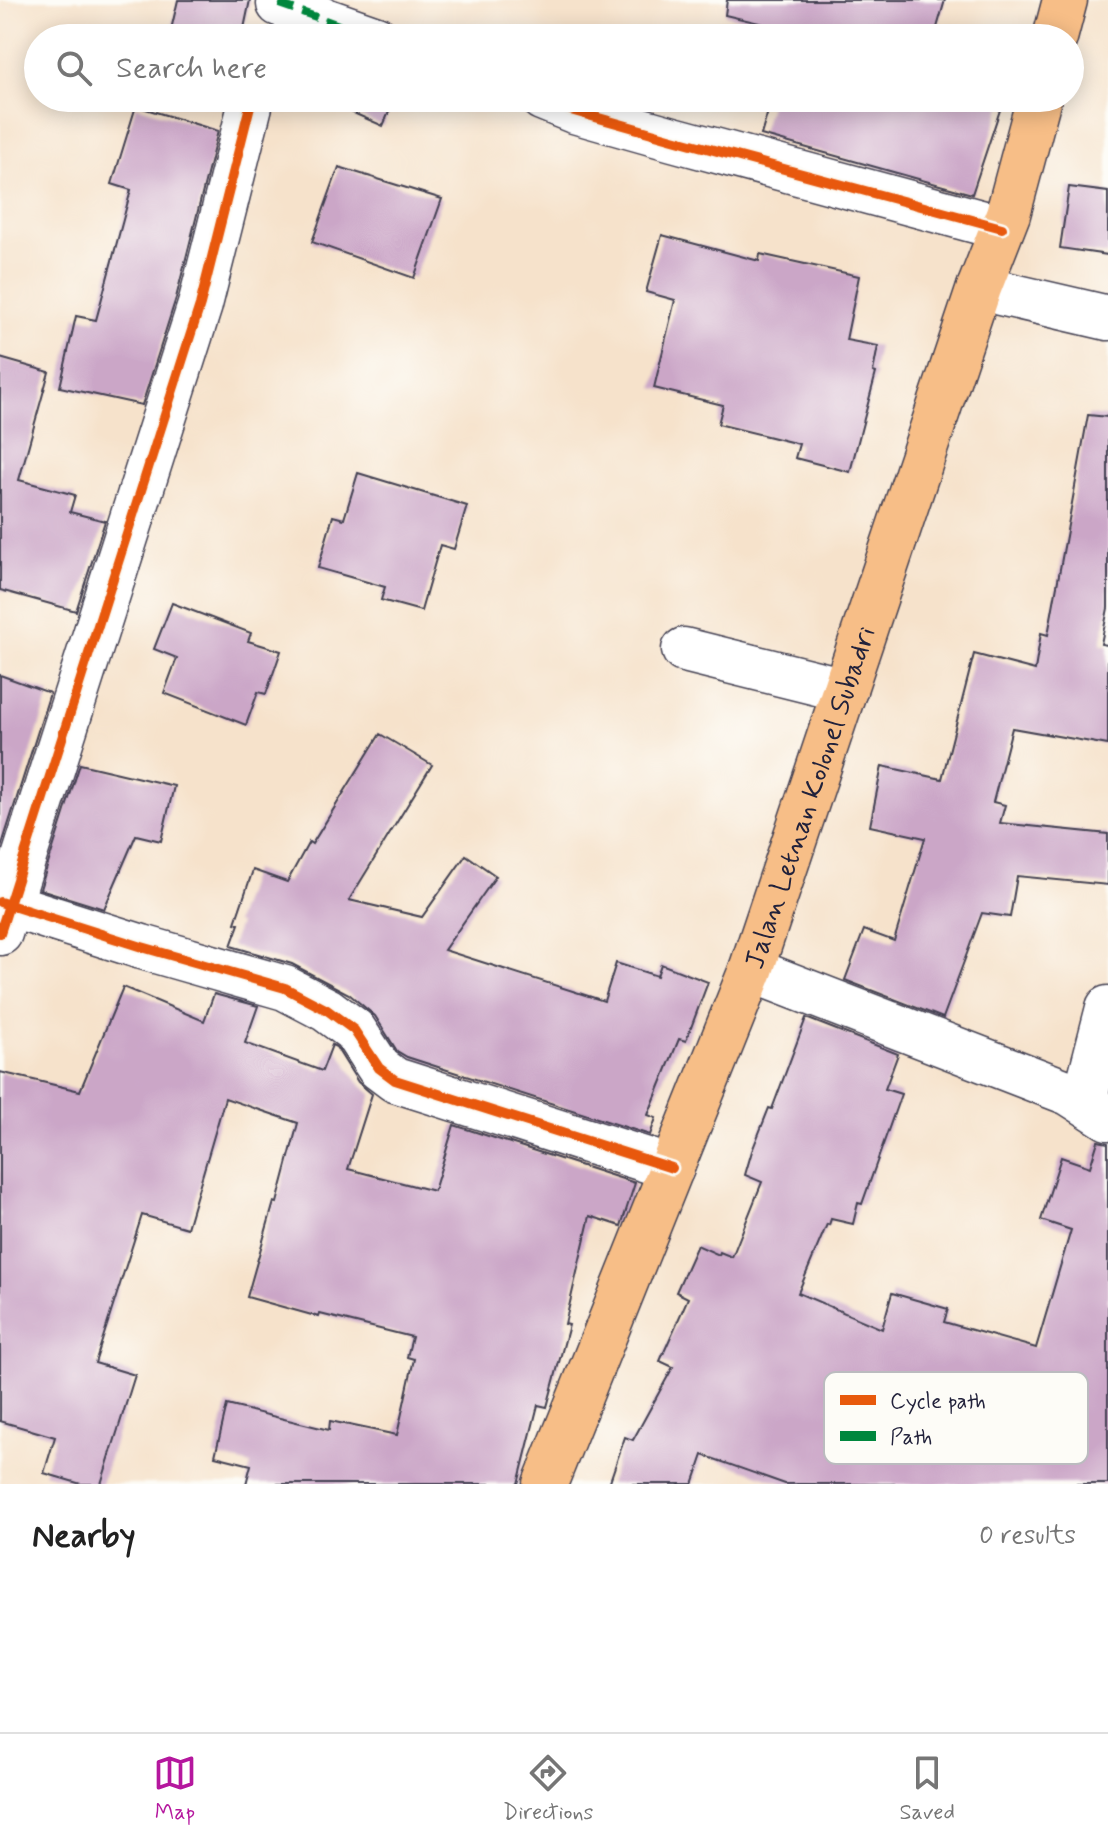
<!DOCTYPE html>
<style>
:root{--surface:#fff;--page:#f2f2f2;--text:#222;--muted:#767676;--line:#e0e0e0;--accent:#b5179e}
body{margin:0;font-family:Mynerve,sans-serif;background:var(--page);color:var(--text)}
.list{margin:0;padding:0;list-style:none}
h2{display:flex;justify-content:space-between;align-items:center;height:104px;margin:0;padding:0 32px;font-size:34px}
h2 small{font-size:26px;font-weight:400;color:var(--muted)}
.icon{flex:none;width:44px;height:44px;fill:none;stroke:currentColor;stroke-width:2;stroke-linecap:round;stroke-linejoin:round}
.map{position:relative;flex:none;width:1108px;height:1484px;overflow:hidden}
.search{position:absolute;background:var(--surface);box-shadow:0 4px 20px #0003;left:24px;right:24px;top:24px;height:88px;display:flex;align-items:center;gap:20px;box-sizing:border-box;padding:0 28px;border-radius:44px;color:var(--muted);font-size:30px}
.sheet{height:248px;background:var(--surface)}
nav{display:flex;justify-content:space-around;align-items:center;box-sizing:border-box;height:112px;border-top:2px solid var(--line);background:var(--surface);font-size:22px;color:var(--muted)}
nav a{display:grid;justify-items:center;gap:4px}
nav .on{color:var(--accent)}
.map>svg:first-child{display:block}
</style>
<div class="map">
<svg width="1108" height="1484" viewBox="0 0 1108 1484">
<rect width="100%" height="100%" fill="#fdfcf7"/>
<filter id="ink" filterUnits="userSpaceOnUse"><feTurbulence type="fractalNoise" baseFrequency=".0125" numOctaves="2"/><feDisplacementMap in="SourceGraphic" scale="16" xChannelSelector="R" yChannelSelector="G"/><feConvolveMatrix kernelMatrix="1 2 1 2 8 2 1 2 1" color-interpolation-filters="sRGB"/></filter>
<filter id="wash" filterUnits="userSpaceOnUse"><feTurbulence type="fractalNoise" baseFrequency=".006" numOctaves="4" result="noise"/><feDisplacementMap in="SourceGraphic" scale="32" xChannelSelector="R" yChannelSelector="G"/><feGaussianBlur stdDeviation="1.8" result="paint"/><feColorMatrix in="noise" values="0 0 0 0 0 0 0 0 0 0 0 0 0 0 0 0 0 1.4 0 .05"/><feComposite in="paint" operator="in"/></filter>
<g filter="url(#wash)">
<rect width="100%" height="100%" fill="#f6e2cb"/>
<g id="blocks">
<g fill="#cba6c7">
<polygon points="178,0 250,0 242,38 179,38 170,34"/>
<polygon points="727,0 945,0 934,38 804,38 797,36 798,32 725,15"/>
<polygon points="319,98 395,98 383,126"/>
<polygon points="772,98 1004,98 972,194 761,135"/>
<polygon points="136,106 218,131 176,298 142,405 60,387 76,316 96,320 131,190 112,184"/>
<polygon points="339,167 442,199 414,278 312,242"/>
<polygon points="1069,187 1108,192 1108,255 1060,248"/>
<polygon points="662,235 759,261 760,254 859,276 846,340 878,346 873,372 876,373 850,472 795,458 799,444 718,424 723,405 654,388 675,300 646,292"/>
<polygon points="0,358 49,372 19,480 75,495 70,512 105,521 76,611 0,590"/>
<polygon points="1088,415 1108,417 1108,608 1101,644 1108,645 1108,745 1012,728 993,802 1005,805 1000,823 1108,834 1108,885 1017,876 1010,917 982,913 943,1018 845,980 864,930 894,941 925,838 870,826 882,766 942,779 974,654 1035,670 1041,633 1048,635"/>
<polygon points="358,473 467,506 454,549 440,545 421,611 381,600 385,587 318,568 333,516 344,519"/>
<polygon points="172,603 251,633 248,641 281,651 266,694 258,692 246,725 164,693 177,658 154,649"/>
<polygon points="0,675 50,693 0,851"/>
<polygon points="380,734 432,765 349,900 422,917 466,855 496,876 444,950 604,1001 616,963 657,976 661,964 708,982 686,1041 679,1039 648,1115 656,1118 650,1135 407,1057 397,1051 375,1016 349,994 292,964 231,946 239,924 235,923 253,870 287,882 309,842 312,844"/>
<polygon points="80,764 174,786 161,841 136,835 104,909 40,889"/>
<polygon points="123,987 204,1021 214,994 258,1006 245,1043 322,1071 332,1045 336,1047 358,1082 372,1094 348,1169 434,1191 454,1125 635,1183 621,1226 590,1216 565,1324 569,1325 547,1407 538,1405 518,1484 246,1484 251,1465 215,1456 227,1405 329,1430 330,1421 397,1435 414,1359 407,1357 412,1337 320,1314 319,1317 247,1297 274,1202 277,1203 298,1123 225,1098 187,1228 142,1215 95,1363 135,1375 101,1484 81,1484 44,1473 55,1437 0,1421 0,1072 80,1091"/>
<polygon points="806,1018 898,1054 885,1089 901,1094 862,1204 858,1203 853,1224 831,1219 829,1225 827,1224 798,1293 882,1329 892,1293 948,1309 944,1322 1036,1348 1071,1230 1041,1220 1061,1157 1090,1167 1098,1141 1108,1143 1108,1484 785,1484 703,1455 693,1484 609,1484 625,1437 633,1440 673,1367 660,1361 688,1298 676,1292 697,1245 719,1255 720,1252 732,1257 762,1182 745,1175 752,1151 769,1108 772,1109"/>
</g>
</g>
</g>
<g filter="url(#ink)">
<use href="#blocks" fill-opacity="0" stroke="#423f51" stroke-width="2"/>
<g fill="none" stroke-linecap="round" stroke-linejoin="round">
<defs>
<g id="minor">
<polyline points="279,4 376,38"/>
<polyline points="542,98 574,111 673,139 1002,228"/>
<polyline points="979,288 1108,318"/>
<polyline points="684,650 845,690"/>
<polyline points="0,902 142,947 285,988 327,1010 354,1030 379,1068 395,1080 672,1168"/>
<polyline points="0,933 200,305 252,98"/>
<polyline points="751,970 1069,1093 1108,1118"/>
<polyline points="1084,1101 1108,1008"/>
</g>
<g id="major">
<polyline points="1055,38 1065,0"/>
<path id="s1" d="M545,1484L751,970L979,288L1008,214L1039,98"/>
</g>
</defs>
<use href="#minor" stroke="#423f51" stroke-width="47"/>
<use href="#major" stroke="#423f51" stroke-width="47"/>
<use href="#minor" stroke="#fff" stroke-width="44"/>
<use href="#major" stroke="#f7be87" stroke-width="44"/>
<polyline stroke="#00873e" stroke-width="8" stroke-dasharray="16 8" stroke-linecap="butt" points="279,4 376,38"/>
<defs>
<g id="cycleway">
<polyline points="542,98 574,111 673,139 1002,228"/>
<polyline points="0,902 142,947 285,988 327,1010 354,1030 379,1068 395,1080 672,1168"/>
<polyline points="0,933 200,305 252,98"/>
</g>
</defs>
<use href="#cycleway" stroke="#fdfcf7" stroke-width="15"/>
<use href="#cycleway" stroke="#e8590c" stroke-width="10"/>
</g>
</g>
<g text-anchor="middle" stroke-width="6" stroke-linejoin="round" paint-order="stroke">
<g font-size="28" fill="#22223b" stroke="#fdfcf7">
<text dy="10" stroke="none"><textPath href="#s1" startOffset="736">Jalan Letnan Kolonel Subadri</textPath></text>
</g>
</g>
<rect x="824" y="1372" width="264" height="92" rx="12" fill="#fdfcf7" stroke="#bbbbbf" stroke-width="2"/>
<rect x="840" y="1395" width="36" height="10" fill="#e8590c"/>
<rect x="840" y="1431" width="36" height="10" fill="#00873e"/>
<g font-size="22" fill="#22223b">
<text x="890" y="1408">Cycle path</text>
<text x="890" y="1444">Path</text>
</g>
</svg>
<div class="search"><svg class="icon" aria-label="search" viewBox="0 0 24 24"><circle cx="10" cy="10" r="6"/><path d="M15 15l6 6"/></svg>Search here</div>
</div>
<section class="sheet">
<h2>Nearby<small>0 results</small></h2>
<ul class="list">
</ul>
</section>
<nav>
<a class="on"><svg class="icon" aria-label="map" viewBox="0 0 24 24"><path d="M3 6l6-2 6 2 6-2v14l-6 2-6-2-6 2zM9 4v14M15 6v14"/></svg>Map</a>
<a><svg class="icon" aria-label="directions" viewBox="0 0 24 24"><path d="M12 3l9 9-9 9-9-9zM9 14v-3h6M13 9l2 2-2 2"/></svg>Directions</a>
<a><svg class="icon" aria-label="saved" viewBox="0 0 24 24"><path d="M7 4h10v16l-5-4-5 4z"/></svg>Saved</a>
</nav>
